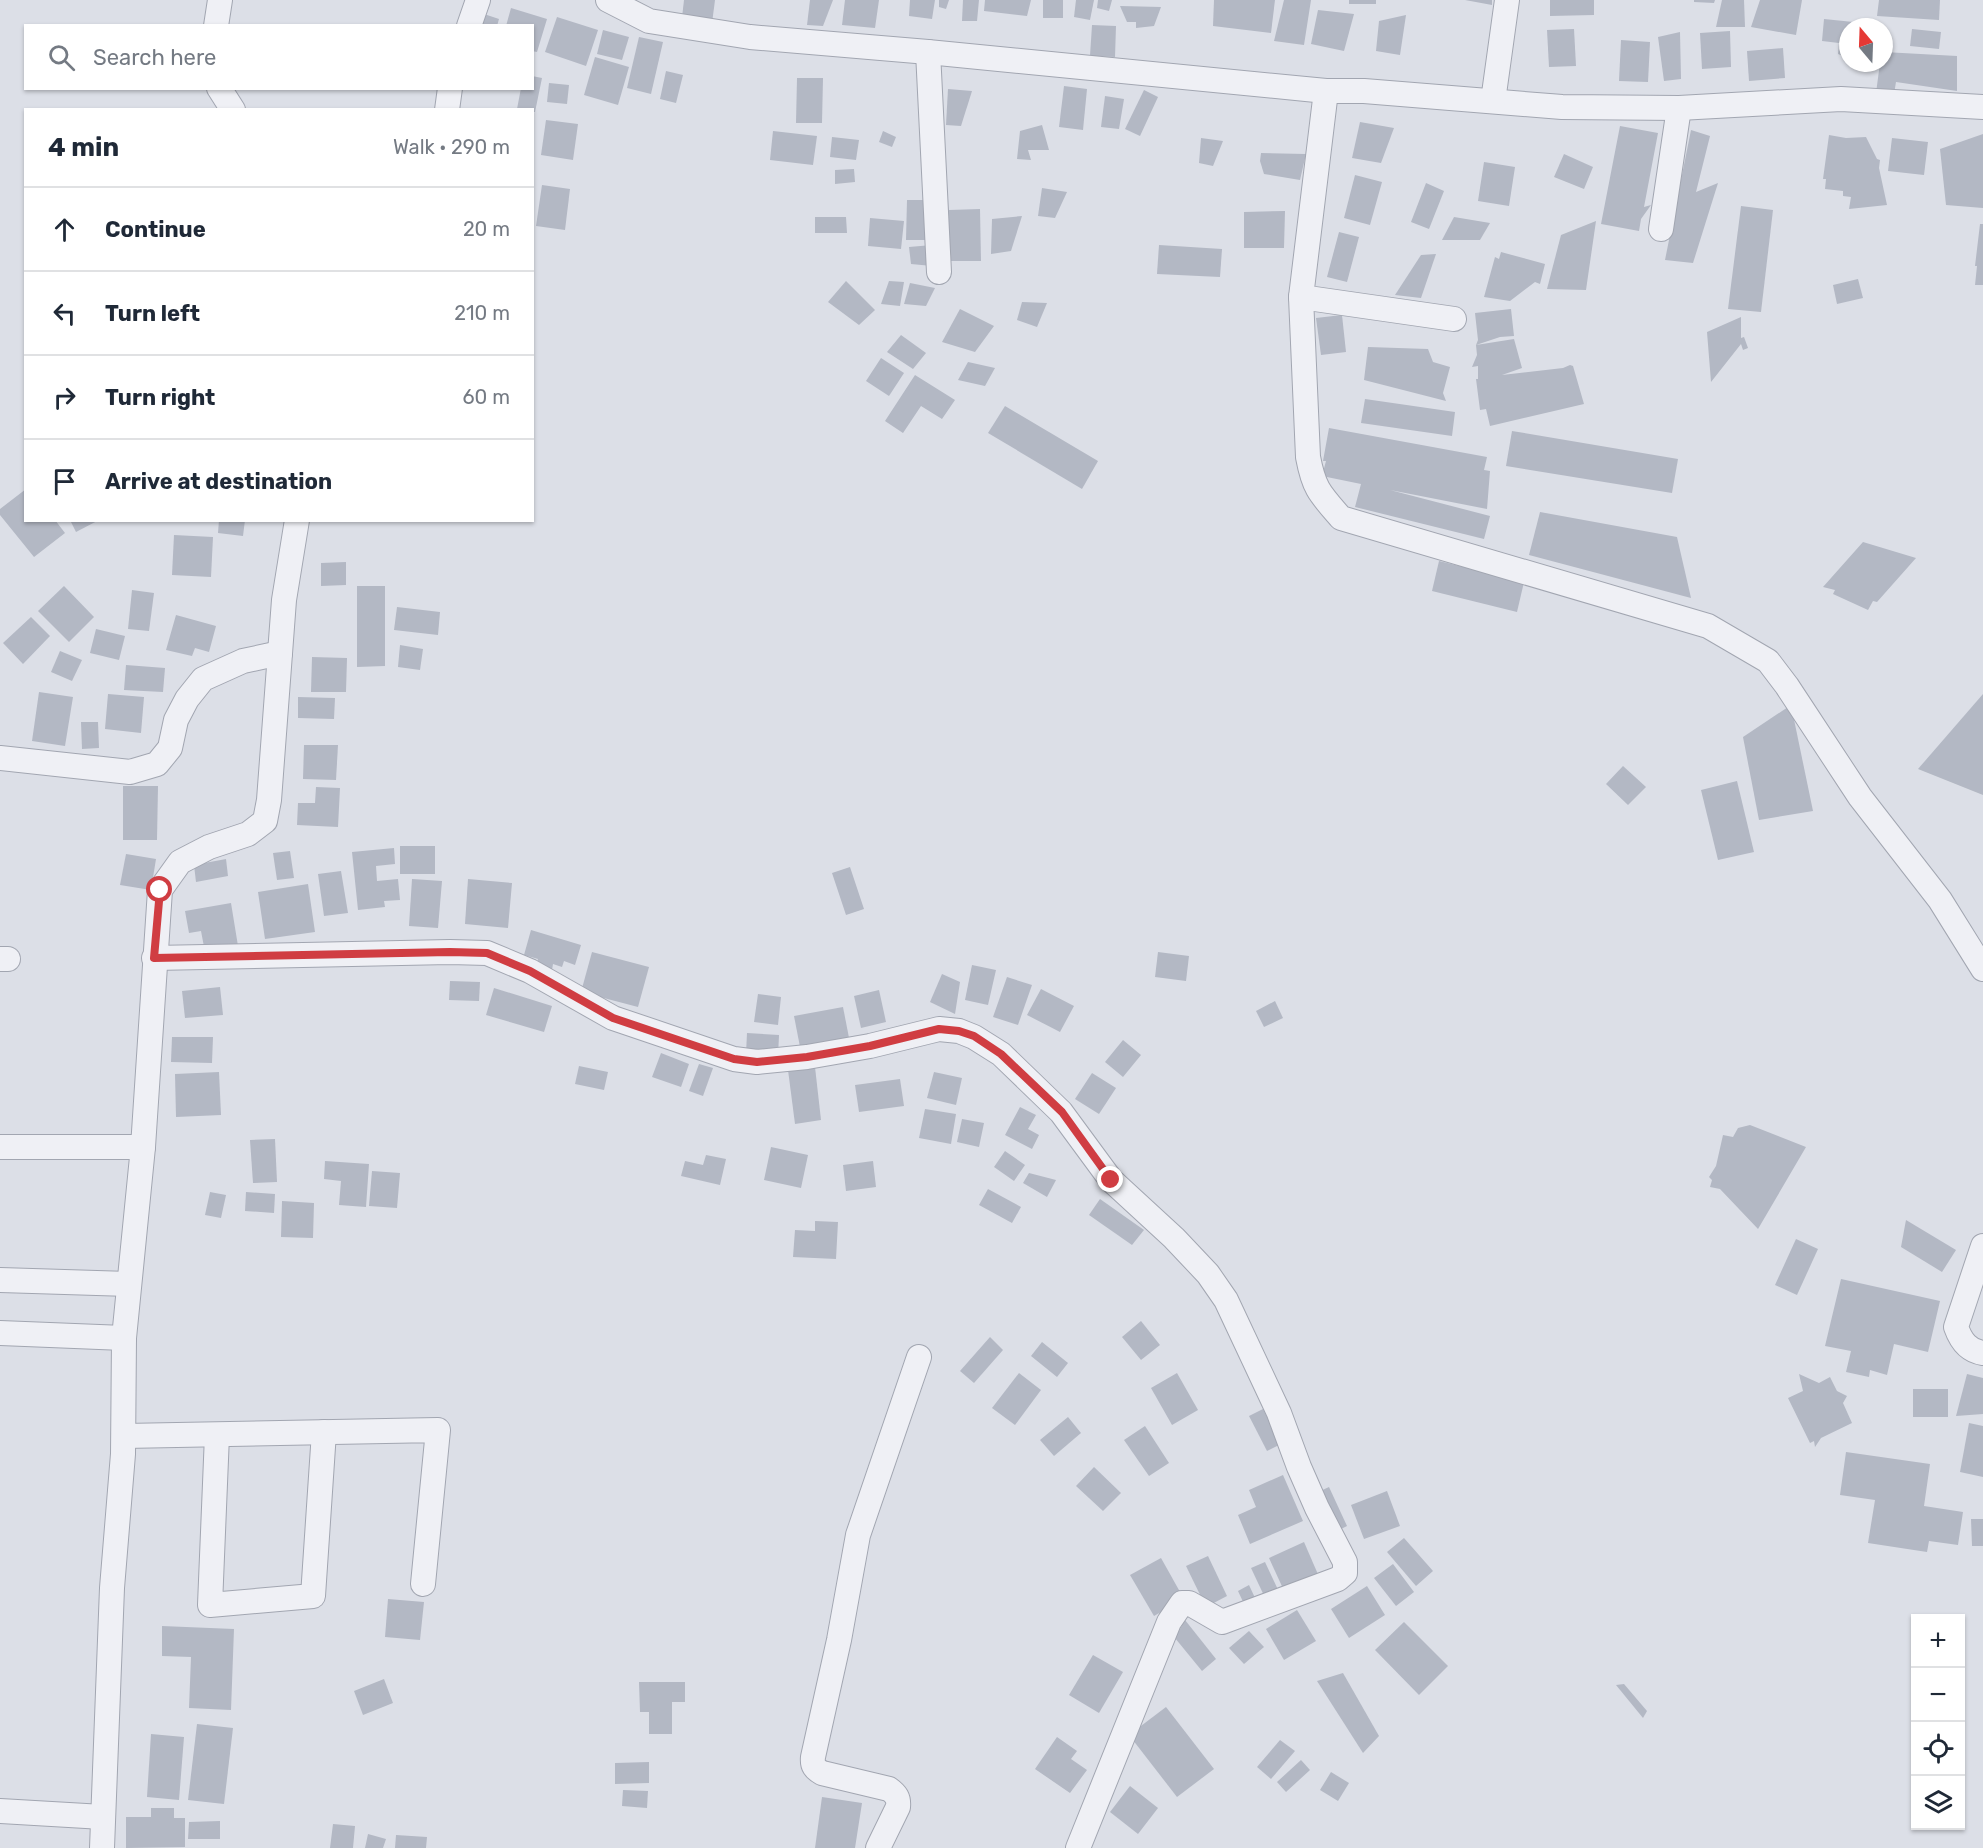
<!DOCTYPE html>
<meta charset="utf-8">
<style>
:root{--surface:#fff;--page:#f2f2f3;--text:#1f2937;--muted:#747a83;--line:#e0e1e3}
body{margin:0;font-family:Rubik,sans-serif;background:var(--page);color:var(--text)}
.controls{position:absolute;right:18px;bottom:18px;display:grid;overflow:hidden;border-radius:0px;box-shadow:0 2px 4px #0004}
.controls button{width:54px;height:54px;display:grid;place-items:center;padding:0;border:0;border-bottom:2px solid var(--line);background:var(--surface);color:var(--text);font:30px sans-serif}
.compass{position:absolute;left:1839px;top:18px;width:54px;height:54px;border-radius:50%;background:var(--surface);box-shadow:0 2px 4px #0004;rotate:341deg}
.stop{position:absolute;width:18px;height:18px;margin:-14px;border:4px solid #d03d42;border-radius:50%;background:#fff}
.stop.end{background:#d03d42;border-color:#fff;box-shadow:0 2px 6px #0008}
.list{margin:0;padding:0;list-style:none}
h2{display:flex;justify-content:space-between;align-items:center;height:78px;margin:0;padding:0 24px;font-size:26px}
h2 small{font-size:20px;font-weight:400;color:var(--muted)}
.list li{display:grid;grid-template-columns:39px 1fr auto;gap:18px;align-items:center;box-sizing:border-box;height:84px;padding:0 24px;border-top:2px solid var(--line)}
.list b{display:block;font-size:22px;white-space:nowrap}
.list em{font-size:20px;font-style:normal;color:var(--muted)}
.icon{flex:none;width:33px;height:33px;fill:none;stroke:currentColor;stroke-width:2;stroke-linecap:round;stroke-linejoin:round}
.map{position:relative;flex:none;width:1983px;height:1848px;overflow:hidden}
.search{position:absolute;background:var(--surface);box-shadow:0 2px 4px #0004;left:24px;top:24px;width:510px;height:66px;display:flex;align-items:center;gap:15px;box-sizing:border-box;padding:0 21px;border-radius:0px;color:var(--muted);font-size:22px}
.panel{position:absolute;background:var(--surface);box-shadow:0 2px 4px #0004;left:24px;top:108px;width:510px;height:414px;border-radius:0px}
.map>svg:first-child{display:block}
</style>
<div class="map">
<svg width="1983" height="1848" viewBox="0 0 1983 1848">
<rect width="100%" height="100%" fill="#dcdfe7"/>
<g fill="#b3b8c4">
<polygon points="684,0 715,0 710,39 680,35"/>
<polygon points="810,0 833,0 823,26 807,25"/>
<polygon points="845,0 879,0 875,28 842,25"/>
<polygon points="910,0 935,0 932,19 909,16"/>
<polygon points="939,0 949,0 946,9 939,7"/>
<polygon points="963,0 979,0 977,21 962,21"/>
<polygon points="985,0 1031,0 1027,16 984,11"/>
<rect x="1043" y="0" width="20" height="18"/>
<polygon points="1076,0 1094,0 1090,20 1074,17"/>
<polygon points="1098,0 1112,0 1109,11 1097,8"/>
<polygon points="1214,0 1275,0 1271,33 1213,26"/>
<polygon points="1284,0 1311,0 1304,45 1274,41"/>
<rect x="1349" y="0" width="27" height="4"/>
<polygon points="1465,0 1492,0 1492,5"/>
<polygon points="1550,0 1594,0 1594,15 1550,16"/>
<polygon points="1694,0 1715,0 1714,3 1694,2"/>
<polygon points="1722,0 1744,0 1745,27 1716,27"/>
<polygon points="1760,0 1802,0 1796,35 1751,27"/>
<polygon points="1879,0 1940,0 1939,20 1877,16"/>
<polygon points="1120,6 1161,7 1154,26 1136,28 1136,22 1127,22"/>
<polygon points="511,8 547,19 537,52 532,51 532,26 506,26"/>
<polygon points="1318,10 1354,14 1344,51 1311,44"/>
<polygon points="481,13 499,19 497,26 477,26"/>
<polygon points="1406,15 1400,55 1376,51 1379,21"/>
<polygon points="557,17 598,30 586,66 545,52"/>
<polygon points="1824,19 1873,24 1872,27 1848,27 1848,58 1838,54 1839,43 1822,41"/>
<polygon points="1092,25 1116,26 1115,57 1090,56"/>
<polygon points="1574,29 1576,66 1549,67 1547,30"/>
<polygon points="1912,29 1941,32 1939,49 1910,46"/>
<polygon points="603,30 629,37 622,60 597,54"/>
<polygon points="1730,31 1731,67 1702,69 1700,33"/>
<polygon points="1680,32 1681,79 1664,81 1658,37"/>
<polygon points="639,37 663,42 651,94 627,88"/>
<polygon points="1621,40 1650,42 1648,82 1619,81"/>
<polygon points="1783,48 1785,78 1749,81 1747,51"/>
<polygon points="1884,52 1957,56 1957,91 1896,82 1894,94 1876,93 1880,63 1884,63"/>
<polygon points="595,57 629,67 618,105 584,95"/>
<polygon points="666,71 683,75 676,103 660,99"/>
<polygon points="532,76 542,78 535,112 532,112 532,110 517,109 521,88 532,88"/>
<polygon points="797,78 823,78 822,123 796,123"/>
<polygon points="549,83 569,85 567,104 547,102"/>
<polygon points="1064,86 1087,89 1083,130 1059,127"/>
<polygon points="948,89 972,91 961,126 946,125"/>
<polygon points="1144,90 1158,97 1140,136 1125,129"/>
<polygon points="1105,96 1124,99 1119,129 1101,127"/>
<polygon points="546,120 578,124 573,160 541,155"/>
<polygon points="1360,122 1394,128 1381,163 1352,158"/>
<polygon points="1042,125 1049,150 1028,150 1031,160 1017,159 1020,131"/>
<polygon points="1620,126 1658,133 1644,207 1651,205 1641,219 1639,231 1601,224"/>
<polygon points="1691,130 1710,136 1696,192 1718,183 1693,263 1665,260"/>
<polygon points="773,131 817,136 813,165 770,160"/>
<polygon points="883,131 896,137 892,147 879,142"/>
<polygon points="1983,134 1983,208 1946,205 1940,149"/>
<polygon points="1829,135 1846,138 1866,137 1877,159 1880,160 1879,168 1887,205 1849,209 1851,197 1843,196 1843,191 1825,189 1826,179 1823,179"/>
<polygon points="832,137 859,140 856,160 830,157"/>
<polygon points="1201,138 1223,141 1213,166 1199,163"/>
<polygon points="1892,138 1928,142 1924,175 1888,171"/>
<polygon points="1261,153 1306,154 1300,180 1264,174 1260,161"/>
<polygon points="1564,154 1593,167 1584,189 1554,177"/>
<polygon points="1484,162 1515,167 1509,206 1478,201"/>
<polygon points="854,169 855,182 835,184 835,170"/>
<polygon points="1355,175 1382,182 1370,225 1344,218"/>
<polygon points="1426,183 1444,191 1429,229 1411,222"/>
<polygon points="542,185 570,189 565,230 536,226"/>
<polygon points="1042,188 1067,192 1055,218 1038,216"/>
<polygon points="907,200 942,200 942,240 906,240"/>
<polygon points="1741,206 1773,210 1761,312 1728,309"/>
<polygon points="980,209 981,261 949,261 949,210"/>
<polygon points="1285,211 1284,248 1244,248 1244,212"/>
<polygon points="1022,216 1011,251 991,254 992,219"/>
<polygon points="815,217 846,217 847,233 815,233"/>
<polygon points="1454,217 1490,223 1480,240 1442,240"/>
<polygon points="870,218 904,221 901,249 868,246"/>
<polygon points="1596,221 1586,290 1547,289 1561,235"/>
<polygon points="1980,224 1983,224 1983,285 1975,285 1977,266 1975,266"/>
<polygon points="1339,232 1359,237 1347,282 1327,277"/>
<polygon points="932,245 932,266 911,264 909,247"/>
<polygon points="1159,245 1222,249 1220,277 1157,274"/>
<polygon points="1501,252 1545,264 1540,284 1535,282 1510,301 1484,297 1495,257 1499,259"/>
<polygon points="1436,254 1421,298 1395,295 1421,255"/>
<polygon points="1858,279 1863,298 1837,304 1833,285"/>
<polygon points="846,281 875,310 859,325 828,302"/>
<polygon points="889,281 904,282 900,306 881,304"/>
<polygon points="910,283 935,288 926,306 904,304"/>
<polygon points="1022,302 1047,303 1037,327 1017,320"/>
<polygon points="960,309 994,326 975,352 942,342"/>
<polygon points="1511,309 1514,336 1500,337 1476,345 1514,339 1522,368 1502,375 1563,368 1570,365 1573,366 1584,404 1490,426 1486,409 1480,410 1476,379 1478,379 1478,366 1472,367 1477,355 1476,345 1478,340 1475,313"/>
<polygon points="1342,315 1346,352 1321,355 1316,318"/>
<polygon points="1741,317 1741,338 1744,337 1748,348 1743,350 1741,344 1711,382 1707,332"/>
<polygon points="901,335 926,353 913,369 887,352"/>
<polygon points="1368,347 1428,349 1433,362 1450,367 1443,393 1446,401 1364,380"/>
<polygon points="881,358 904,373 889,396 866,381"/>
<polygon points="968,362 995,368 985,386 958,380"/>
<polygon points="915,375 955,400 942,419 921,406 903,433 885,421"/>
<polygon points="1365,399 1455,412 1452,436 1361,423"/>
<polygon points="1005,406 1098,461 1082,489 988,433"/>
<polygon points="1329,428 1487,457 1484,470 1490,471 1487,509 1390,490 1490,516 1484,539 1355,507 1361,484 1322,476 1326,461 1323,461"/>
<polygon points="1512,431 1678,459 1672,493 1506,466"/>
<polygon points="26,489 26,520 55,520 65,533 34,557 0,515 0,509"/>
<polygon points="1540,512 1677,537 1691,598 1529,555"/>
<polygon points="70,520 99,520 76,532"/>
<polygon points="219,520 245,520 243,536 218,533"/>
<polygon points="174,535 213,537 211,577 172,575"/>
<polygon points="1863,542 1916,558 1877,602 1873,601 1868,610 1833,594 1835,590 1823,587"/>
<polygon points="1439,561 1524,582 1517,612 1432,591"/>
<polygon points="346,562 346,585 321,586 321,563"/>
<polygon points="64,586 94,617 69,642 38,611"/>
<polygon points="357,586 385,586 385,666 357,667"/>
<polygon points="132,590 154,593 149,631 128,629"/>
<polygon points="397,607 440,612 438,635 394,630"/>
<polygon points="176,615 216,626 209,652 195,648 192,656 166,650"/>
<polygon points="31,617 50,636 23,664 3,643"/>
<polygon points="96,629 125,636 119,660 90,653"/>
<polygon points="400,645 423,649 420,670 398,667"/>
<polygon points="60,651 82,660 72,681 51,672"/>
<polygon points="312,657 347,658 346,692 311,692"/>
<polygon points="126,665 165,668 163,692 124,690"/>
<polygon points="39,692 73,697 65,746 32,741"/>
<polygon points="108,694 144,697 141,733 105,729"/>
<polygon points="1983,694 1983,795 1918,769"/>
<polygon points="298,697 335,698 334,719 298,718"/>
<polygon points="1791,705 1813,811 1759,820 1743,737"/>
<polygon points="81,722 98,722 99,748 82,749"/>
<polygon points="304,745 338,745 336,780 303,779"/>
<polygon points="1623,766 1646,787 1628,805 1606,784"/>
<polygon points="1737,781 1754,852 1718,860 1701,790"/>
<polygon points="123,786 158,786 157,840 123,840"/>
<polygon points="316,787 340,788 338,827 297,825 298,803 315,803"/>
<rect x="400" y="846" width="35" height="28"/>
<polygon points="394,848 395,864 376,866 377,881 398,879 400,900 384,901 385,907 358,910 352,852"/>
<polygon points="290,851 294,878 277,880 273,853"/>
<polygon points="126,854 156,859 151,890 120,885"/>
<polygon points="226,859 228,876 196,882 194,865"/>
<polygon points="850,867 864,909 846,915 832,873"/>
<polygon points="341,871 348,913 324,916 318,874"/>
<polygon points="412,879 442,881 438,928 409,926"/>
<polygon points="468,879 512,883 508,928 465,924"/>
<polygon points="308,884 315,932 265,939 258,892"/>
<polygon points="231,903 238,946 205,952 201,931 189,933 185,911"/>
<polygon points="531,930 581,945 575,965 564,961 562,967 553,964 552,970 536,965 538,959 524,955"/>
<polygon points="592,952 649,967 638,1007 581,992"/>
<polygon points="1158,952 1189,956 1186,981 1155,977"/>
<polygon points="972,965 996,970 988,1005 965,1000"/>
<polygon points="942,974 960,982 955,1014 930,1002"/>
<polygon points="1007,977 1032,985 1018,1025 993,1017"/>
<polygon points="450,981 480,982 479,1001 449,1000"/>
<polygon points="220,987 223,1015 185,1018 182,991"/>
<polygon points="494,988 552,1006 544,1032 486,1015"/>
<polygon points="1041,989 1074,1006 1060,1032 1027,1015"/>
<polygon points="879,990 886,1022 861,1028 854,996"/>
<polygon points="758,994 781,997 778,1025 754,1022"/>
<polygon points="1275,1001 1283,1018 1264,1027 1256,1011"/>
<polygon points="843,1007 850,1043 801,1052 794,1016"/>
<polygon points="747,1033 779,1035 778,1057 746,1054"/>
<polygon points="172,1037 213,1037 212,1063 171,1062"/>
<polygon points="1123,1040 1141,1055 1123,1077 1105,1062"/>
<polygon points="661,1053 689,1064 681,1087 652,1077"/>
<polygon points="699,1064 713,1068 703,1096 689,1091"/>
<polygon points="579,1066 608,1072 604,1090 575,1084"/>
<polygon points="815,1067 821,1120 795,1124 788,1070"/>
<polygon points="219,1072 221,1115 176,1117 175,1074"/>
<polygon points="934,1072 962,1078 956,1105 927,1098"/>
<polygon points="1092,1073 1116,1088 1099,1114 1075,1099"/>
<polygon points="900,1079 904,1106 859,1112 855,1085"/>
<polygon points="1020,1107 1036,1115 1028,1129 1039,1135 1032,1149 1005,1135"/>
<polygon points="925,1109 956,1114 951,1144 919,1138"/>
<polygon points="962,1119 984,1123 979,1147 957,1142"/>
<polygon points="1750,1125 1806,1147 1758,1229 1720,1189 1710,1187 1712,1180 1709,1177 1716,1166 1723,1135 1733,1137 1738,1128"/>
<polygon points="275,1139 277,1182 253,1183 250,1140"/>
<polygon points="771,1147 808,1155 801,1188 764,1180"/>
<polygon points="1005,1151 1025,1165 1014,1181 994,1167"/>
<polygon points="706,1155 726,1159 720,1185 681,1176 685,1161 703,1165"/>
<polygon points="325,1161 369,1164 366,1207 339,1205 341,1181 324,1179"/>
<polygon points="873,1161 876,1187 846,1191 843,1165"/>
<polygon points="372,1171 400,1173 397,1208 369,1206"/>
<polygon points="1029,1173 1056,1180 1047,1197 1023,1183"/>
<polygon points="988,1189 1021,1207 1012,1223 979,1205"/>
<polygon points="210,1192 226,1195 221,1218 205,1215"/>
<polygon points="246,1192 275,1194 274,1213 245,1211"/>
<polygon points="1100,1199 1144,1230 1132,1245 1089,1215"/>
<polygon points="282,1201 314,1203 313,1238 281,1237"/>
<polygon points="1906,1220 1956,1250 1942,1272 1901,1247"/>
<polygon points="815,1221 838,1222 836,1259 793,1257 795,1230 815,1231"/>
<polygon points="1796,1239 1818,1249 1797,1295 1775,1285"/>
<polygon points="1841,1279 1940,1301 1928,1352 1894,1344 1887,1375 1870,1370 1869,1377 1846,1372 1851,1351 1825,1346"/>
<polygon points="1141,1321 1160,1345 1141,1360 1122,1337"/>
<polygon points="990,1337 1003,1350 974,1383 960,1371"/>
<polygon points="1042,1342 1068,1363 1057,1377 1031,1356"/>
<polygon points="1019,1373 1041,1390 1015,1425 992,1408"/>
<polygon points="1177,1373 1198,1410 1172,1425 1151,1388"/>
<polygon points="1799,1374 1819,1383 1830,1377 1837,1391 1847,1396 1843,1403 1852,1423 1821,1438 1815,1447 1814,1441 1810,1443 1788,1398 1803,1391"/>
<polygon points="1967,1374 1983,1378 1983,1414 1956,1416"/>
<rect x="1913" y="1389" width="35" height="28"/>
<polygon points="1263,1409 1281,1444 1267,1451 1249,1416"/>
<polygon points="1068,1417 1081,1433 1054,1456 1040,1440"/>
<polygon points="1969,1423 1983,1426 1983,1477 1960,1472"/>
<polygon points="1145,1426 1169,1463 1149,1476 1124,1440"/>
<polygon points="1846,1452 1930,1464 1924,1506 1963,1512 1958,1545 1929,1541 1927,1552 1868,1543 1875,1500 1840,1495"/>
<polygon points="1094,1467 1121,1493 1103,1511 1076,1486"/>
<polygon points="1283,1475 1303,1521 1250,1544 1238,1515 1256,1507 1249,1490"/>
<polygon points="1329,1487 1347,1526 1335,1532 1316,1493"/>
<polygon points="1387,1491 1400,1526 1364,1539 1351,1505"/>
<polygon points="1971,1519 1983,1519 1983,1546 1972,1546"/>
<polygon points="1404,1538 1433,1571 1416,1586 1387,1552"/>
<polygon points="1304,1542 1320,1579 1286,1595 1269,1558"/>
<polygon points="1208,1556 1227,1596 1206,1607 1186,1566"/>
<polygon points="1161,1558 1184,1599 1154,1616 1130,1575"/>
<polygon points="1265,1562 1281,1596 1267,1602 1251,1568"/>
<polygon points="1393,1564 1414,1592 1396,1606 1374,1578"/>
<polygon points="1249,1585 1256,1600 1245,1606 1238,1591"/>
<polygon points="1367,1586 1385,1615 1349,1638 1331,1609"/>
<polygon points="388,1599 424,1602 420,1640 385,1637"/>
<polygon points="1297,1610 1316,1641 1284,1660 1266,1629"/>
<polygon points="1185,1620 1216,1659 1202,1671 1175,1638"/>
<polygon points="1404,1622 1448,1666 1419,1695 1375,1650"/>
<polygon points="162,1626 234,1629 231,1710 189,1708 191,1657 162,1656"/>
<polygon points="1249,1631 1264,1647 1244,1664 1229,1648"/>
<polygon points="1093,1655 1123,1672 1099,1713 1069,1695"/>
<polygon points="1343,1673 1379,1736 1363,1753 1317,1681"/>
<polygon points="384,1679 393,1703 363,1715 354,1691"/>
<polygon points="639,1682 685,1682 685,1702 672,1702 672,1734 649,1734 649,1712 640,1712"/>
<polygon points="1624,1684 1647,1711 1643,1718 1616,1685"/>
<polygon points="1166,1707 1214,1769 1177,1797 1129,1735"/>
<polygon points="197,1724 233,1728 224,1804 188,1800"/>
<polygon points="151,1734 184,1737 179,1800 147,1797"/>
<polygon points="1057,1737 1077,1751 1071,1759 1087,1770 1070,1793 1035,1769"/>
<polygon points="1280,1740 1295,1751 1271,1779 1257,1767"/>
<polygon points="1301,1760 1310,1770 1286,1792 1277,1782"/>
<polygon points="649,1762 649,1783 615,1784 615,1763"/>
<polygon points="1331,1772 1349,1783 1338,1801 1320,1790"/>
<polygon points="1130,1786 1158,1808 1138,1834 1110,1812"/>
<polygon points="623,1790 648,1791 647,1808 622,1806"/>
<polygon points="822,1797 862,1803 855,1848 815,1848"/>
<polygon points="151,1808 174,1808 174,1818 185,1818 185,1847 126,1848 126,1817 151,1817"/>
<polygon points="220,1821 220,1839 188,1839 189,1822"/>
<polygon points="333,1824 355,1826 353,1848 330,1848"/>
<polygon points="368,1834 386,1839 383,1848 365,1848"/>
<polygon points="396,1835 427,1837 426,1848 395,1848"/>
</g>
<g fill="none" stroke-linecap="round" stroke-linejoin="round">
<defs>
<g id="street">
<polyline points="608,0 649,21 750,37 928,52 1326,91 1364,91 1562,107 1679,108 1841,99 1983,107"/>
<polyline points="216,26 220,0"/>
<polyline points="469,26 478,0"/>
<polyline points="928,52 939,272"/>
<polyline points="219,88 233,110"/>
<polyline points="1326,91 1301,297 1454,319"/>
<polyline points="1493,101 1507,0"/>
<polyline points="447,110 450,88"/>
<polyline points="1661,229 1679,108"/>
<path d="M1301,297L1308,457C1314,489 1320,494 1341,518L1708,626L1768,661L1787,686L1860,797L1940,900L1983,969"/>
<polyline points="0,758 130,772 157,764 170,748 176,720 187,699 203,679 243,661 280,653"/>
<polyline points="154,958 450,952 487,953 530,971 613,1018 734,1059 757,1062 807,1057 870,1046 939,1029 959,1031 974,1037 1001,1054 1061,1112 1111,1180 1174,1238 1208,1274 1226,1300 1279,1413 1299,1467 1317,1508 1345,1562 1345,1573 1338,1579 1222,1622 1189,1603 1182,1603 1169,1622 1078,1848"/>
<polyline points="0,959 8,959"/>
<polyline points="0,1147 143,1147"/>
<path d="M1983,1246L1956,1327C1961,1341 1968,1351 1983,1353"/>
<polyline points="0,1280 129,1284"/>
<polyline points="0,1333 124,1338"/>
<polyline points="217,1435 210,1605 313,1596 324,1432"/>
<polyline points="124,1436 438,1430 423,1584"/>
<polyline points="0,1811 103,1817"/>
<polyline points="102,1848 112,1588 123,1454 124,1338 143,1147 160,890 180,862 209,847 248,834 265,821 269,800 284,600 297,520"/>
<path d="M878,1848L898,1807C899,1798 896,1794 889,1789L822,1773C815,1769 812,1766 813,1757L839,1640L858,1535L919,1357"/>
</g>
</defs>
<use href="#street" stroke="#a2a6b1" stroke-width="26"/>
<use href="#street" stroke="#eff0f5" stroke-width="24"/>
</g>
<g fill="none" stroke-linecap="round" stroke-linejoin="round">
<polyline stroke="#d03d42" stroke-width="8" points="160,890 154,958 450,952 487,953 530,971 613,1018 734,1059 757,1062 807,1057 870,1046 939,1029 959,1031 974,1036 1001,1054 1062,1112 1111,1180"/>
</g>
</svg>
<div class="controls">
<button>+</button>
<button>−</button>
<button><svg class="icon" aria-label="locate" viewBox="0 0 24 24"><circle cx="12" cy="12" r="6"/><path d="M12 2v4M12 18v4M2 12h4M18 12h4"/></svg></button>
<button><svg class="icon" aria-label="layers" viewBox="0 0 24 24"><path d="M12 4l9 5-9 5-9-5zM3 14l9 5 9-5"/></svg></button>
</div>
<svg class="compass" viewBox="-18 -18 36 36"><path d="M0-13l5 13h-10z" fill="#e53935"/><path d="M0 13l5-13h-10z" fill="#747a83"/></svg>
<div class="stop" style="left:160px;top:890px"></div>
<div class="stop end" style="left:1111px;top:1180px"></div>
<div class="search"><svg class="icon" aria-label="search" viewBox="0 0 24 24"><circle cx="10" cy="10" r="6"/><path d="M15 15l6 6"/></svg>Search here</div>
<section class="panel">
<h2>4 min<small>Walk · 290 m</small></h2>
<ul class="list">
<li><svg class="icon" aria-label="ahead" viewBox="0 0 24 24"><path d="M12 20V5M6 11l6-6 6 6"/></svg><div><b>Continue</b></div><em>20 m</em></li>
<li><svg class="icon" aria-label="left" viewBox="0 0 24 24"><path d="M17 20v-9H6M10 6l-5 5 5 5"/></svg><div><b>Turn left</b></div><em>210 m</em></li>
<li><svg class="icon" aria-label="right" viewBox="0 0 24 24"><path d="M7 20v-9h11M14 6l5 5-5 5"/></svg><div><b>Turn right</b></div><em>60 m</em></li>
<li><svg class="icon" aria-label="arrive" viewBox="0 0 24 24"><path d="M6 21V4h12l-3 4 3 4H6"/></svg><div><b>Arrive at destination</b></div></li>
</ul>
</section>
</div>
